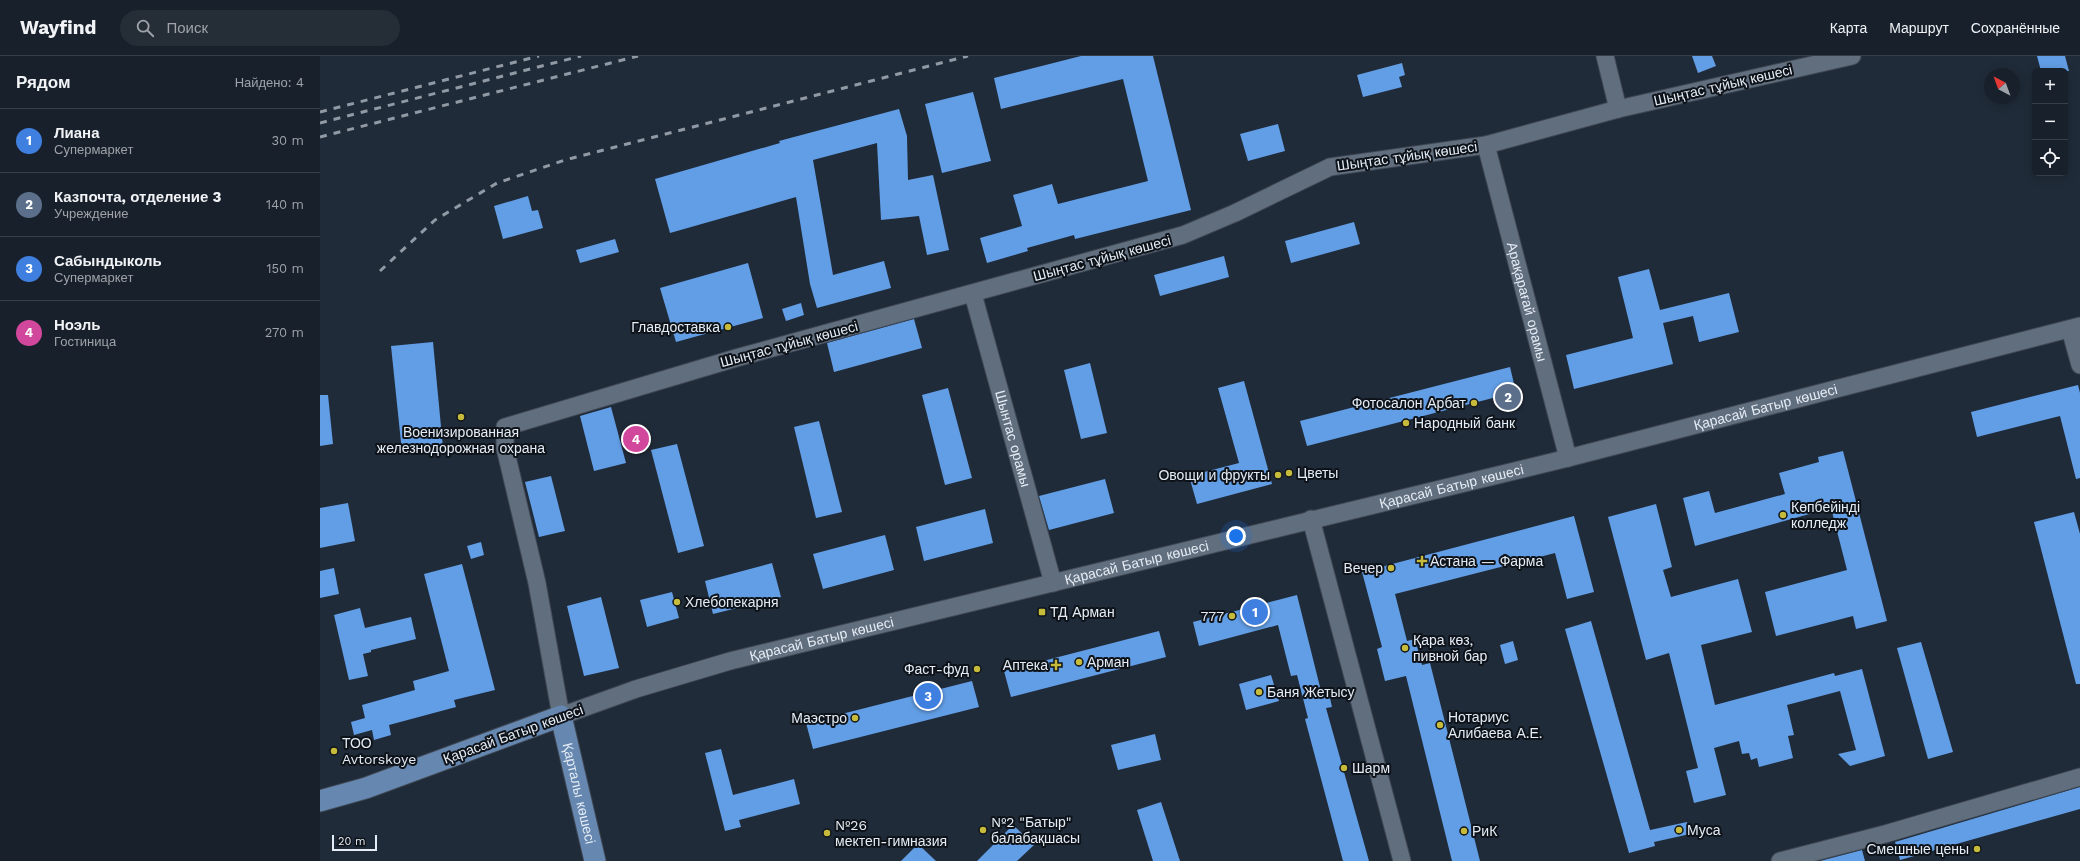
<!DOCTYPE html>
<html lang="ru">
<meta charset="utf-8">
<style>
:root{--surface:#18202b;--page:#252d37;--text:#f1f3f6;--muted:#9fa3a9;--line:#363e47;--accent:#ea580c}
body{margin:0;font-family:"Work Sans",sans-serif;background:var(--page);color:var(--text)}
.controls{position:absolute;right:12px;top:12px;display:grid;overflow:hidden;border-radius:6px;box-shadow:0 2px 10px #0003}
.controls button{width:36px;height:36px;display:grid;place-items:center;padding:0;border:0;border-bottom:1px solid var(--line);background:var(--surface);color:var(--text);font:20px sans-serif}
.compass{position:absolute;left:1664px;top:12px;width:36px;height:36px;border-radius:50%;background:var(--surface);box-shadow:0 2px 10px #0003;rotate:319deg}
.scale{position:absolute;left:12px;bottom:10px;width:45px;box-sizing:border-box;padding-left:4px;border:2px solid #e5ecf5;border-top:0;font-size:11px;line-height:14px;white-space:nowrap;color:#e5ecf5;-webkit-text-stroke:3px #0e131a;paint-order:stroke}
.you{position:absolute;left:916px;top:480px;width:14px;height:14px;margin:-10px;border:3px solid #fff;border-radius:50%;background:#1a73e8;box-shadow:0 0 0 6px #1a73e833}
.badge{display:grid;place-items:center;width:26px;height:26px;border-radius:50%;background:var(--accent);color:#fff;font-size:13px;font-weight:700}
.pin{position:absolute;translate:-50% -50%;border:2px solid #fff;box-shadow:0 1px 4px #0006}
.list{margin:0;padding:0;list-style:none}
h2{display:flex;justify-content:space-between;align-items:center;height:52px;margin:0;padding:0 16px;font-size:17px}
h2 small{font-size:13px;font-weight:400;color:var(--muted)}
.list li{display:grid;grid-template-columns:26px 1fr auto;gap:12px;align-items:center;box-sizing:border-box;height:64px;padding:0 16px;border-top:1px solid var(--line)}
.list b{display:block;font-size:15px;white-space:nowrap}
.list p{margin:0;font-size:13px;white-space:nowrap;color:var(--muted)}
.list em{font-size:13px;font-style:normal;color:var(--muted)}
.icon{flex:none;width:22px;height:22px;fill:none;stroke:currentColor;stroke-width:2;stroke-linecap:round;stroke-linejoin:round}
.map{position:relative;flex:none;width:1760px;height:805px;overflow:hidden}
header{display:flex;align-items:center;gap:24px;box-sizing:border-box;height:56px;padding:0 20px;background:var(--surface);border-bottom:1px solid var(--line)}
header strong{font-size:19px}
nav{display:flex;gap:22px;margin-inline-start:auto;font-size:14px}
.search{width:280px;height:36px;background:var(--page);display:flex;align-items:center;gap:10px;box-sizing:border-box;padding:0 14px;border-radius:22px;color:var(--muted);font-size:15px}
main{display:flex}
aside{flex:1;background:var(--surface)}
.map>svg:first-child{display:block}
</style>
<header>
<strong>Wayfind</strong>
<div class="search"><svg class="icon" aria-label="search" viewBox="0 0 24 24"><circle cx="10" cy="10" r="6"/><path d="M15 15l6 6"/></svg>Поиск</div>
<nav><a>Карта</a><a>Маршрут</a><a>Сохранённые</a></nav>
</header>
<main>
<aside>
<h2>Рядом<small>Найдено: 4</small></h2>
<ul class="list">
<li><span class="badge" style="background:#3f7fe0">1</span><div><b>Лиана</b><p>Супермаркет</p></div><em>30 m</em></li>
<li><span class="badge" style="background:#5c6f8a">2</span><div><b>Казпочта, отделение 3</b><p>Учреждение</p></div><em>140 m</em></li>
<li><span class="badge" style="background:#3f7fe0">3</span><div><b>Сабындыколь</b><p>Супермаркет</p></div><em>150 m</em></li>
<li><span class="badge" style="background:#d1479c">4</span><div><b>Ноэль</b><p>Гостиница</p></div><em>270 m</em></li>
</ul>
</aside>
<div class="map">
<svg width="1760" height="805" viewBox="0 0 1760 805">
<rect width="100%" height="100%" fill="#202b39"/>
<g fill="#629ee6">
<polygon points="761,0 833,0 871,154 755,183 754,179 707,192 708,195 667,207 660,182 702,170 693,139 732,128 738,148 828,125 803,23 681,53 674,22"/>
<polygon points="1372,0 1392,0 1396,10 1378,17"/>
<polygon points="1717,0 1745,0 1749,15 1721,15"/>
<polygon points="1082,7 1085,19 1079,21 1082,31 1043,41 1037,19"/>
<polygon points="653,36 671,105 622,117 605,48"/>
<polygon points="579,53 587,80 588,124 613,119 629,194 607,199 599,160 561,164 557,87 493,104 513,219 564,205 571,232 497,252 490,228 476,141 350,177 335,123 460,87 459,85"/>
<polygon points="958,68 965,95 928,105 920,78"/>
<polygon points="208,140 212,155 218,154 223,172 183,183 174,150"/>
<polygon points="1034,166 1040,188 971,207 965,185"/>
<polygon points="295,183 299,196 260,207 256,194"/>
<polygon points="904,200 909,221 840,240 834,219"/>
<polygon points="428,207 443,262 356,286 340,232"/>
<polygon points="1329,213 1340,254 1409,237 1419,276 1379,286 1373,260 1343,267 1353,308 1254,333 1246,299 1313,282 1298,221"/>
<polygon points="481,247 484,259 466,265 462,253"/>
<polygon points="594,263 602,292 514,316 507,287"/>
<polygon points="113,286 123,392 82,396 71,290"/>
<polygon points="770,307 787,377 761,383 744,314"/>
<polygon points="1190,311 1196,336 987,390 980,365"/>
<polygon points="924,325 952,428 877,448 869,420 919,407 898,332"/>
<polygon points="1758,329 1760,337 1760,422 1756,423 1740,360 1657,381 1651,356"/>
<polygon points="628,332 652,422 625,429 602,339"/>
<polygon points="0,339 8,339 13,388 0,390"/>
<polygon points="291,351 306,407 274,415 260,360"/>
<polygon points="499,365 522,456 496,462 474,371"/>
<polygon points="357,388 384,490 358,497 331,394"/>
<polygon points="1523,395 1567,565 1536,573 1533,560 1456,580 1445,536 1527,514 1511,452 1375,490 1363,442 1389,435 1395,457 1465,438 1459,417 1499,406 1498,401"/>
<polygon points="231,420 245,475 219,481 205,426"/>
<polygon points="785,423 794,457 729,474 719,440"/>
<polygon points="28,447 35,485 0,492 0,452"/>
<polygon points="1336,448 1352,511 1343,514 1351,541 1418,523 1432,576 1381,589 1395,649 1514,617 1515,620 1542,613 1565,700 1530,710 1518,698 1536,694 1520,635 1467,649 1474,679 1468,680 1473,702 1439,711 1437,702 1431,704 1429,697 1422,698 1419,685 1394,692 1406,739 1374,747 1366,715 1378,712 1349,597 1326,604 1288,461"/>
<polygon points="665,453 673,487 604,505 596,471"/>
<polygon points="1754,456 1760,478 1760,628 1756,628 1714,466"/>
<polygon points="1254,460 1274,536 1247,543 1235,497 1075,538 1087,585 1095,583 1102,609 1110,607 1160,805 1132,805 1086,620 1065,625 1057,593 1062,591 1042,516"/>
<polygon points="565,479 574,514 503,533 493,498"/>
<polygon points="161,486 164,499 151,503 147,490"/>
<polygon points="452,507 461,541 393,558 385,525"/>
<polygon points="142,508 175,634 134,644 136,651 69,669 71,679 54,684 52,674 34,679 31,666 45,662 42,649 95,634 93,625 129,615 104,518"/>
<polygon points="14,512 19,538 0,542 0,515"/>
<polygon points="352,536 359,562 327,571 320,544"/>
<polygon points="977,539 1001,635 1008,633 1012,651 1006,652 1049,805 1023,805 985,663 988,662 977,619 971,620 958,569 879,590 873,566"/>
<polygon points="281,541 299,612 264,620 247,550"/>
<polygon points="40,552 45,572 91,561 96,583 51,594 51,596 43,598 48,620 29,624 14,559"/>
<polygon points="1271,565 1330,774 1367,766 1370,778 1334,786 1335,790 1309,797 1245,573"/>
<polygon points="839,575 846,601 691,641 684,615"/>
<polygon points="1193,585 1198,604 1185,608 1180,589"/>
<polygon points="1601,586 1633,696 1608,703 1577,592"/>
<polygon points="951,619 959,645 926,654 919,628"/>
<polygon points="652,625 659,651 493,693 486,667"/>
<polygon points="835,678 841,704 798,714 791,689"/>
<polygon points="401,693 413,739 474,723 480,748 419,764 421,771 405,775 385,697"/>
<polygon points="1760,731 1760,753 1580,804 1575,786"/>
<polygon points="841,746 860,805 833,805 817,754"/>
<polygon points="693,769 714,789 697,805 657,805"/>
<polygon points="598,788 616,805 581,805"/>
<polygon points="1542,794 1545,805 1500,805"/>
</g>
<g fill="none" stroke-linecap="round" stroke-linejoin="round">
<defs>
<g id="minor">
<polyline points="1285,0 1298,53"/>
<path id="s1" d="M1532,0L1298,53L1166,89L1010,111L915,157L863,179L416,302L185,371V392L217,527L241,660L316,633L410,605L1248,402L1760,270"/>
<path id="s2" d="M1166,89L1248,402"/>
<path id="s3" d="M653,238L733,527"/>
<polyline points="1750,273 1760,309"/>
<polyline points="991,463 1082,805"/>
<polyline points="1460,805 1565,778 1760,721"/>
</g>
<g id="major">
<path id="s4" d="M0,745L46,732L241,660L275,805"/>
</g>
</defs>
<use href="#minor" stroke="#3e4753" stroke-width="19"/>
<use href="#major" stroke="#3e4753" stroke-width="23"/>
<use href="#minor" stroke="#616e7e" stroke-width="17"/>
<use href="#major" stroke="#6587b0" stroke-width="21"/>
<g stroke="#9099a4" stroke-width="3" stroke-dasharray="7 7" stroke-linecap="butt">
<polyline points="0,56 219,0"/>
<polyline points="0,67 261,0"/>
<polyline points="0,81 318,0"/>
<polyline points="60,215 115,164 177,127 245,104 648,0"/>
</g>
</g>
<g fill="#c7bb3b" stroke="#0e131a" stroke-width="1.5">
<circle cx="408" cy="271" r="4"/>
<circle cx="1154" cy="347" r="4"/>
<circle cx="141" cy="361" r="4"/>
<circle cx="1086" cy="367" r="4"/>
<circle cx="969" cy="417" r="4"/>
<circle cx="958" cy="419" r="4"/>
<circle cx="1463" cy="459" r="4"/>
<path d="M1100 499h4v4h4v4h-4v4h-4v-4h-4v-4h4z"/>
<circle cx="1071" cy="512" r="4"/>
<circle cx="357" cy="546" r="4"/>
<rect x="718" y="552" width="8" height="8" rx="2"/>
<circle cx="912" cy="560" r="4"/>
<circle cx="1085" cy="592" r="4"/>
<circle cx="759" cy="606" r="4"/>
<path d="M734 603h4v4h4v4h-4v4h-4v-4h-4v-4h4z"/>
<circle cx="657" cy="613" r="4"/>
<circle cx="939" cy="636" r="4"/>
<circle cx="535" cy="662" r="4"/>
<circle cx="1120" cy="669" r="4"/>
<circle cx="14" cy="695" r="4"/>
<circle cx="1024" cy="712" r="4"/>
<circle cx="663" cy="774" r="4"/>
<circle cx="1359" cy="774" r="4"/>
<circle cx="1144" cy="775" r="4"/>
<circle cx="507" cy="777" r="4"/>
<circle cx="1657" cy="793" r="4"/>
</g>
<g text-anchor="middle" stroke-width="4" stroke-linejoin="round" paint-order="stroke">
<g font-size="14" fill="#e5ecf5" stroke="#0e131a">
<text transform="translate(1403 29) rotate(-13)" y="5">Шыңтас тұйық көшесі</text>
<text transform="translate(1087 100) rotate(-8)" y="5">Шыңтас тұйық көшесі</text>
<text transform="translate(782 202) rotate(-15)" y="5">Шыңтас тұйық көшесі</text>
<text dy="5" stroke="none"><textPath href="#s2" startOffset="162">Арақарағай орамы</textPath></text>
<text transform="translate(469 288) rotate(-15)" y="5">Шыңтас тұйық көшесі</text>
<text dy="5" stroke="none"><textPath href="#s1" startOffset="2940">Қарасай Батыр көшесі</textPath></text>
<text dy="5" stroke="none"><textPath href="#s3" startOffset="150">Шынтас орамы</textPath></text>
<text dy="5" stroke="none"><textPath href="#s1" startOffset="2616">Қарасай Батыр көшесі</textPath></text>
<text dy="5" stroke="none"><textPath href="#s1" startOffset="2292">Қарасай Батыр көшесі</textPath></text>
<text dy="5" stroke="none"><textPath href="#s1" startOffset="1968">Қарасай Батыр көшесі</textPath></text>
<text transform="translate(193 678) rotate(-20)" y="5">Қарасай Батыр көшесі</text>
<text dy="5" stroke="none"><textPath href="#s4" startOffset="335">Қарталы көшесі</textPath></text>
</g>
<g font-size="14" fill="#e5ecf5" stroke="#0e131a" text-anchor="start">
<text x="400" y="276" text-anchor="end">Главдоставка</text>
<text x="1146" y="352" text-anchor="end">Фотосалон Арбат</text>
<text x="1094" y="372">Народный банк</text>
<text x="141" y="381" text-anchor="middle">Военизированная<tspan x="141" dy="16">железнодорожная охрана</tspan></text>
<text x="977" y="422">Цветы</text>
<text x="950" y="424" text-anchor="end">Овощи и фрукты</text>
<text x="1471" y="456">Көпбейінді<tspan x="1471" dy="16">колледж</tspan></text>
<text x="1110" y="510">Астана — Фарма</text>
<text x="1063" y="517" text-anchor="end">Вечер</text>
<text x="365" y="551">Хлебопекарня</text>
<text x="730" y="561">ТД Арман</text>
<text x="904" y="565" text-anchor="end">777</text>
<text x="1093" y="589">Қара көз,<tspan x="1093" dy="16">пивной бар</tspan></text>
<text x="767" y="611">Арман</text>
<text x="728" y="614" text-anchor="end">Аптека</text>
<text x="649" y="618" text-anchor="end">Фаст-фуд</text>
<text x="947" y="641">Баня Жетысу</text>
<text x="1128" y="666">Нотариус<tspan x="1128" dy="16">Алибаева А.Е.</tspan></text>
<text x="527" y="667" text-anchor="end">Маэстро</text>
<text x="22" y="692">ТОО<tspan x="22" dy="16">Avtorskoye</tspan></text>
<text x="1032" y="717">Шарм</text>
<text x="671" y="771">№2 "Батыр"<tspan x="671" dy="16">балабақшасы</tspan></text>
<text x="515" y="774">№26<tspan x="515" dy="16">мектеп-гимназия</tspan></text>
<text x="1367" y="779">Муса</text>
<text x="1152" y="780">РиК</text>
<text x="1649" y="798" text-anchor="end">Смешные цены</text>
</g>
</g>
</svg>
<div class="controls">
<button>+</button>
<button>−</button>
<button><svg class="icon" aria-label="locate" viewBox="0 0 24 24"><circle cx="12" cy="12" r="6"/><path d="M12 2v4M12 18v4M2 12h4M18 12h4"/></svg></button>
</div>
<svg class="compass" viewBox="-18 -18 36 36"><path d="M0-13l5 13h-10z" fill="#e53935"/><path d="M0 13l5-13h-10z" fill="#9fa3a9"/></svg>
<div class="scale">20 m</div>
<div class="you"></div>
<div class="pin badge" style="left:935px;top:556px;background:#3f7fe0">1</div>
<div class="pin badge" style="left:1188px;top:341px;background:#5c6f8a">2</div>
<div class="pin badge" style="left:608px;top:640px;background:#3f7fe0">3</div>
<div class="pin badge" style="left:316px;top:383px;background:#d1479c">4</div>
</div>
</main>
